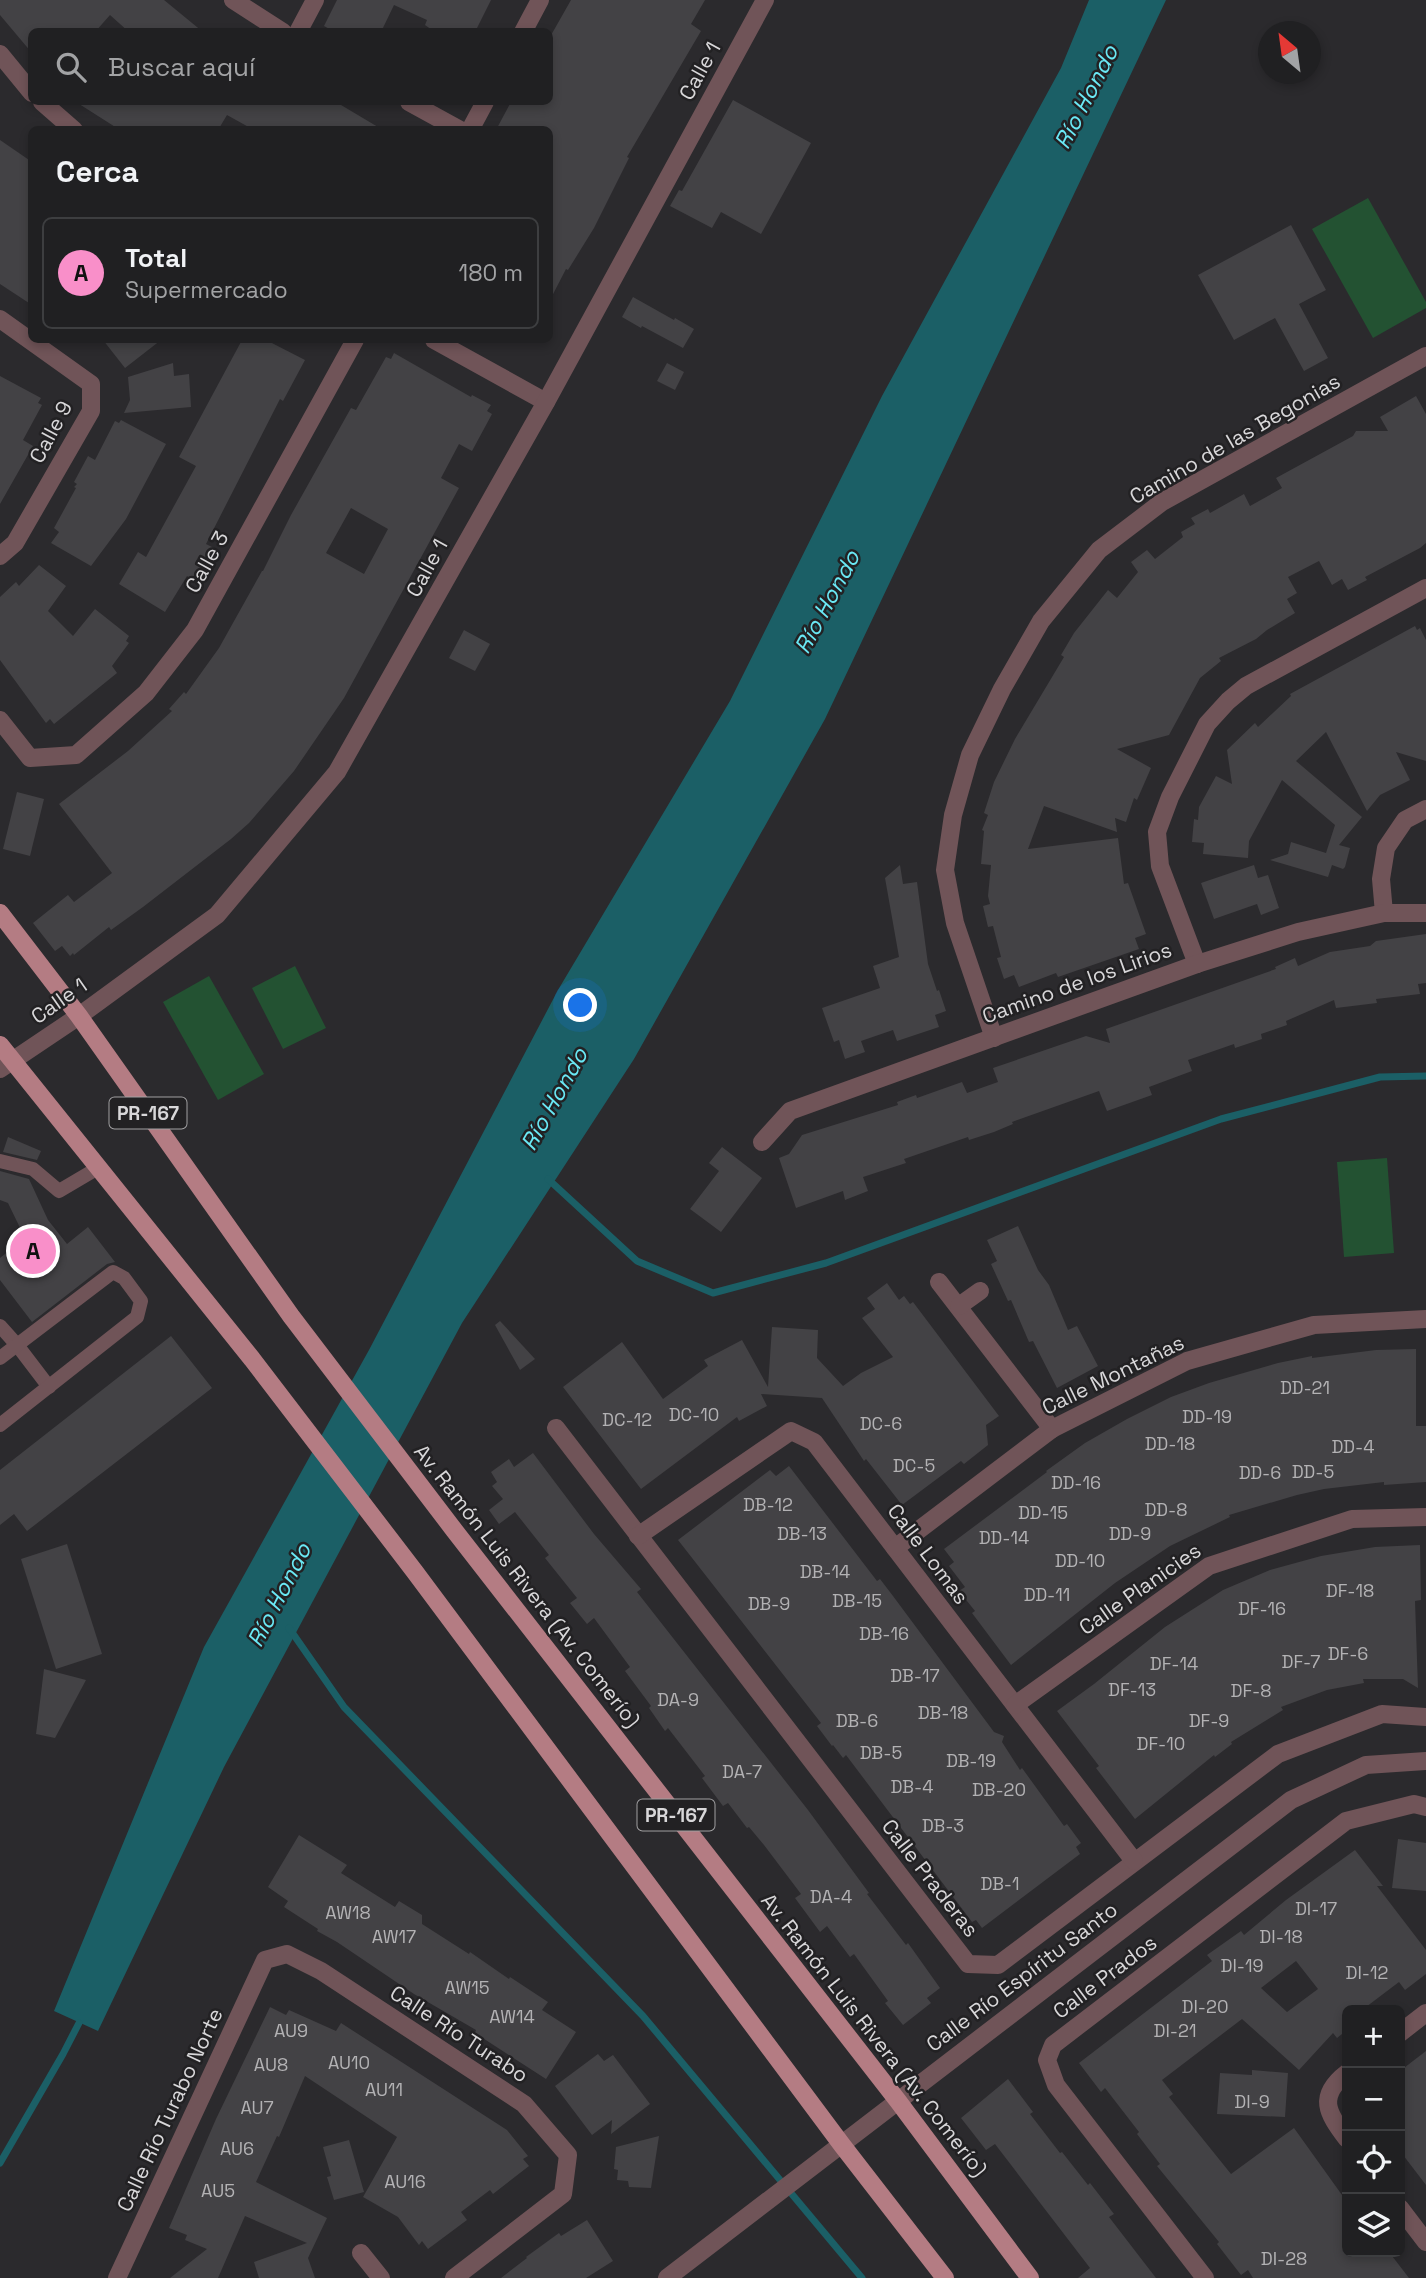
<!DOCTYPE html>
<html lang="es">
<meta charset="utf-8">
<style>
:root{--surface:#202022;--page:#2d2d2f;--text:#f1f3f6;--muted:#a2a3a5;--line:#3d3e40;--accent:#f98fc9}
body{margin:0;font-family:"Space Grotesk",sans-serif;background:var(--page);color:var(--text)}
.controls{position:absolute;right:21px;bottom:21px;display:grid;overflow:hidden;border-radius:10px;box-shadow:0 4px 10px #0003}
.controls button{width:63px;height:63px;display:grid;place-items:center;padding:0;border:0;border-bottom:2px solid var(--line);background:var(--surface);color:var(--text);font:35px sans-serif}
.compass{position:absolute;left:1258px;top:21px;width:63px;height:63px;border-radius:50%;background:var(--surface);box-shadow:0 4px 10px #0003;rotate:331deg}
.you{position:absolute;left:581px;top:1006px;width:24px;height:24px;margin:-18px;border:5px solid #fff;border-radius:50%;background:#1a73e8;box-shadow:0 0 0 10px #1a73e833}
.badge{display:grid;place-items:center;width:46px;height:46px;border-radius:50%;background:var(--accent);color:#111;font-size:23px;font-weight:700}
.pin{position:absolute;translate:-50% -50%;border:4px solid #fff;box-shadow:0 2px 7px #0006}
.list{margin:0;padding:0;list-style:none}
h2{display:flex;justify-content:space-between;align-items:center;height:91px;margin:0;padding:0 28px;font-size:30px}
h2 small{font-size:23px;font-weight:400;color:var(--muted)}
.list li{display:grid;grid-template-columns:46px 1fr auto;gap:21px;align-items:center;box-sizing:border-box;height:112px;margin:0 14px 14px;padding:0 14px;border:2px solid var(--line);border-radius:10px}
.list b{display:block;font-size:26px;white-space:nowrap}
.list p{margin:0;font-size:23px;white-space:nowrap;color:var(--muted)}
.list em{font-size:23px;font-style:normal;color:var(--muted)}
.icon{flex:none;width:38px;height:38px;fill:none;stroke:currentColor;stroke-width:2;stroke-linecap:round;stroke-linejoin:round}
.map{position:relative;flex:none;width:1426px;height:2278px;overflow:hidden}
.search{position:absolute;background:var(--surface);box-shadow:0 4px 10px #0003;left:28px;top:28px;width:525px;height:77px;display:flex;align-items:center;gap:18px;box-sizing:border-box;padding:0 24px;border-radius:10px;color:var(--muted);font-size:26px}
.panel{position:absolute;background:var(--surface);box-shadow:0 4px 10px #0003;left:28px;top:126px;width:525px;height:217px;border-radius:10px}
.map>svg:first-child{display:block}
</style>
<div class="map">
<svg width="1426" height="2278" viewBox="0 0 1426 2278">
<rect width="100%" height="100%" fill="#2b2a2d"/>
<g fill="#235232">
<polygon points="1368,198 1426,302 1426,308 1373,338 1312,229"/>
<polygon points="295,966 326,1028 283,1049 252,988"/>
<polygon points="209,976 264,1074 218,1100 163,1002"/>
<polygon points="1387,1158 1394,1253 1344,1257 1337,1162"/>
</g>
<polygon fill="#1b5f66" points="1089,0 1166,0 825,719 634,1059 462,1323 224,1767 98,2031 54,2011 204,1647 369,1350 558,990 730,701 882,396 1061,68"/>
<g fill="none" stroke-linecap="round" stroke-linejoin="round">
<g stroke="#1b5f66" stroke-width="7">
<polyline points="548,1179 637,1261 713,1293 826,1263 1221,1119 1380,1077 1426,1076"/>
<polyline points="289,1628 344,1707 643,2016 862,2278"/>
<polyline points="0,2163 63,2054 79,2023"/>
</g>
</g>
<g fill="#434245" fill-rule="evenodd">
<polygon points="0,0 164,0 203,32 129,32 110,15 95,32 32,32 32,53 0,15"/>
<polygon points="337,0 491,0 475,32 435,32 425,25 427,20 394,5 381,32 335,32 324,26"/>
<polygon points="571,0 705,0 691,24 701,31 627,157 629,158 594,228 568,270 566,269 550,300 550,130 496,130 511,102 550,102 550,37"/>
<polygon points="733,100 811,143 761,234 721,212 712,228 670,206 679,190 682,191"/>
<polygon points="76,102 336,102 383,130 254,130 227,115 218,130 120,130"/>
<polygon points="0,140 32,162 32,305 0,284"/>
<polygon points="1291,225 1326,290 1299,304 1328,358 1304,371 1275,318 1234,340 1198,275"/>
<polygon points="633,297 674,320 675,318 694,329 683,348 642,326 641,328 622,317"/>
<polygon points="103,340 161,340 125,368"/>
<polygon points="242,340 266,340 305,360 283,401 280,399 206,544 214,548 195,581 187,576 165,612 119,584 138,552 146,557 196,466 179,457"/>
<path d="M394,353L471,397L472,395L491,405L487,411L492,414L472,451L459,444L441,478L459,488L344,698L294,771L249,823L231,839L143,907L111,930L109,927L74,955L73,953L70,956L62,946L55,951L33,923L68,895L74,902L112,873L59,804L128,751L172,711L169,709L184,692L186,694L219,648L262,571H263L291,515L351,408L356,410L386,357L391,359ZM351,508L388,529L364,574L326,553Z"/>
<polygon points="173,363 174,376 189,374 191,407 124,413 130,400 128,377"/>
<polygon points="667,363 684,372 675,390 657,381"/>
<polygon points="0,376 41,398 38,403 42,405 23,440 33,446 0,504"/>
<polygon points="1416,396 1426,414 1426,543 1420,548 1365,577 1367,580 1348,590 1342,579 1332,585 1319,561 1288,577 1297,593 1287,599 1295,613 1267,630 1256,639 1219,658 1221,661 1200,678 1169,735 1117,749 1151,768 1137,800 1134,798 1126,822 1115,818 1117,832 1044,806 1028,849 1118,838 1124,884 1128,883 1146,934 1135,938 1139,949 1058,977 1056,973 1019,987 1014,975 1004,979 997,958 1001,957 993,926 988,927 983,906 990,904 988,896 991,865 981,864 984,831 982,830 988,815 984,813 994,782 1015,739 1064,657 1061,655 1074,633 1108,590 1117,598 1138,572 1131,562 1147,550 1155,559 1183,537 1181,532 1195,524 1191,518 1208,509 1210,513 1244,494 1250,506 1282,488 1276,478 1353,436 1356,431 1388,431 1380,417"/>
<polygon points="121,420 166,444 126,519 91,566 51,543 59,532 54,528 76,488 74,487 77,484 74,482 88,456 95,460 115,421 119,423"/>
<polygon points="39,565 66,586 48,611 73,636 95,609 129,636 126,641 129,643 112,666 117,673 54,724 50,719 46,723 0,660 0,597 16,582 19,586"/>
<polygon points="1415,626 1417,630 1420,628 1426,640 1426,761 1396,752 1410,780 1380,795 1367,811 1326,732 1296,761 1362,817 1339,845 1350,848 1345,867 1343,869 1332,865 1328,877 1270,860 1288,854 1291,842 1326,853 1335,825 1282,780 1249,841 1248,858 1203,854 1204,843 1192,842 1194,819 1198,820 1199,807 1216,776 1232,784 1227,750 1255,723 1258,727 1291,696 1290,694"/>
<polygon points="464,630 490,644 475,671 449,658"/>
<polygon points="17,792 44,799 30,856 3,849"/>
<polygon points="900,865 903,884 917,882 928,964 937,991 939,990 946,1011 935,1015 939,1027 897,1041 893,1030 861,1041 865,1052 845,1059 839,1040 834,1042 822,1008 880,988 873,966 899,957 885,878"/>
<polygon points="1254,865 1258,878 1268,875 1279,908 1261,915 1257,904 1214,919 1201,883"/>
<polygon points="1426,934 1426,983 1418,984 1420,994 1376,999 1377,1003 1336,1008 1334,1000 1286,1021 1287,1025 1261,1034 1262,1039 1235,1048 1234,1044 1188,1060 1192,1071 1149,1087 1152,1095 1107,1111 1099,1091 1012,1122 1013,1124 994,1132 969,1140 968,1137 904,1159 906,1163 863,1177 868,1191 845,1200 843,1191 796,1208 779,1158 789,1154 802,1135 898,1105 897,1102 916,1095 917,1098 962,1082 967,1093 998,1082 993,1068 1086,1036 1110,1043 1106,1029 1276,969 1275,967 1295,958 1298,966 1330,952 1370,946 1376,941"/>
<polygon points="8,1137 41,1151 37,1160 3,1152"/>
<polygon points="722,1147 762,1178 721,1232 690,1209 719,1171 709,1163"/>
<polygon points="0,1171 29,1179 48,1220 67,1244 88,1227 115,1262 107,1264 32,1322 0,1280 0,1258 25,1238 8,1203 0,1200"/>
<polygon points="1018,1226 1038,1270 1049,1285 1068,1330 1077,1326 1098,1366 1057,1388 1033,1341 1029,1342 1011,1300 1008,1301 991,1264 997,1261 987,1240"/>
<polygon points="887,1283 899,1300 904,1296 910,1304 913,1302 999,1416 986,1425 988,1445 964,1464 961,1461 902,1505 866,1459 864,1461 822,1398 761,1394 767,1406 739,1421 737,1417 641,1489 563,1387 622,1342 663,1399 708,1366 704,1360 742,1340 768,1387 772,1327 818,1330 817,1358 843,1386 861,1373 893,1357 862,1318 875,1309 867,1298"/>
<polygon points="500,1321 535,1359 520,1370 495,1325"/>
<polygon points="171,1336 212,1388 27,1531 14,1514 0,1525 0,1470"/>
<polygon points="1416,1349 1416,1426 1426,1426 1426,1482 1384,1485 1384,1482 1324,1489 1297,1495 1229,1515 1230,1517 1170,1546 1115,1583 1011,1665 972,1613 975,1611 959,1591 965,1587 949,1566 954,1562 944,1549 1047,1472 1046,1471 1085,1443 1127,1419 1171,1397 1209,1383 1278,1363 1312,1356 1312,1358 1376,1350"/>
<polygon points="533,1453 594,1534 641,1589 637,1592 808,1810 869,1893 867,1894 906,1945 908,1943 940,1988 927,1998 931,2003 903,2025 885,2003 888,2001 854,1954 850,1957 827,1926 820,1932 795,1898 801,1894 764,1845 749,1827 747,1828 728,1803 723,1806 702,1778 705,1776 668,1728 665,1731 649,1708 651,1706 625,1671 630,1667 594,1618 587,1624 570,1603 577,1598 545,1558 549,1555 515,1512 499,1524 489,1510 503,1499 492,1486 497,1482 491,1472 509,1459 514,1467"/>
<polygon points="789,1466 877,1581 880,1579 893,1596 994,1732 1004,1736 1002,1742 1020,1770 1022,1768 1064,1826 1067,1824 1081,1843 1076,1847 1080,1854 982,1928 976,1920 972,1922 846,1755 843,1758 833,1745 832,1746 817,1726 821,1723 678,1540 770,1470 776,1476"/>
<polygon points="67,1544 102,1654 56,1669 21,1559"/>
<polygon points="1420,1545 1421,1600 1415,1601 1418,1688 1403,1679 1363,1679 1364,1683 1327,1690 1281,1707 1283,1710 1231,1742 1232,1744 1215,1757 1214,1755 1135,1819 1096,1768 1099,1766 1057,1711 1094,1684 1165,1627 1223,1590 1270,1570 1321,1556 1375,1547"/>
<polygon points="44,1669 86,1680 55,1738 36,1734"/>
<polygon points="299,1835 347,1865 341,1873 395,1907 399,1901 422,1915 422,1924 469,1954 470,1952 509,1979 510,1977 548,2002 542,2010 576,2032 546,2079 475,2033 476,2030 414,1994 337,1942 317,1931 318,1929 284,1907 288,1901 268,1887"/>
<polygon points="1398,1839 1426,1843 1426,1891 1392,1888"/>
<path d="M1355,1850L1383,1886H1377L1426,1950V1974L1405,1990L1399,1982L1362,2010H1347V2030L1337,2038L1333,2033L1299,2070L1242,2019L1162,2080L1173,2094L1169,2097L1231,2174L1294,2128L1347,2202V2252H1389L1409,2278H1253L1248,2270L1241,2275L1217,2244L1219,2242L1157,2166L1160,2164L1137,2134L1139,2132L1105,2088L1101,2092L1079,2063L1212,1961L1207,1955L1241,1931L1244,1935L1286,1900ZM1296,1961L1318,1989L1287,2012L1261,1988Z"/>
<polygon points="270,2007 286,2015 289,2010 336,2031 341,2023 507,2130 528,2156 523,2159 529,2166 493,2194 490,2190 461,2212 467,2220 428,2249 422,2241 419,2245 398,2217 363,2197 397,2137 305,2076 279,2137 277,2136 256,2182 327,2218 308,2258 315,2278 259,2278 254,2262 307,2243 245,2216 218,2278 170,2278 207,2249 185,2240 187,2235 169,2228 216,2119"/>
<polygon points="1426,2051 1426,2185 1400,2151 1400,2071"/>
<polygon points="598,2054 604,2061 613,2055 650,2104 611,2134 612,2120 592,2135 555,2086"/>
<polygon points="1252,2070 1288,2073 1285,2117 1217,2114 1220,2073 1252,2075"/>
<polygon points="1008,2079 1033,2112 1030,2114 1060,2153 1062,2152 1088,2185 1090,2183 1114,2214 1109,2217 1156,2278 1078,2278 1090,2268 995,2144 986,2150 961,2118"/>
<polygon points="659,2136 651,2188 629,2187 628,2181 617,2180 618,2170 614,2169 616,2147"/>
<polygon points="349,2140 364,2192 334,2200 327,2177 331,2176 323,2147"/>
<polygon points="587,2220 613,2261 586,2278 501,2278 527,2258 526,2257 559,2233 561,2236"/>
</g>
<g fill="none" stroke-linecap="round" stroke-linejoin="round">
<g stroke="#705458" stroke-width="14">
<polyline points="0,1161 33,1169 59,1191 98,1168"/>
<polyline points="0,1326 17,1345 49,1387"/>
<polyline points="0,1358 113,1272 124,1278 141,1301 137,1317 0,1425"/>
</g>
<g stroke="#705458" stroke-width="18">
<polyline points="233,0 283,32"/>
<polyline points="298,32 315,0"/>
<polyline points="523,32 540,0"/>
<polyline points="0,54 32,93"/>
<polyline points="42,102 74,130"/>
<polyline points="409,102 460,130"/>
<polyline points="470,130 485,102"/>
<polyline points="0,319 91,384 91,411 15,543 0,556"/>
<polyline points="434,340 546,402"/>
<polyline points="0,720 30,758 76,755 146,693 195,630 355,340"/>
<polyline points="1384,913 1381,879 1386,848 1405,820 1426,809"/>
<polyline points="1197,964 1160,866 1157,832 1170,797 1207,724 1228,701 1246,686 1426,588"/>
<polyline points="994,1038 955,923 945,870 953,815 970,755 1002,689 1041,621 1099,550 1162,502 1426,356"/>
<polyline points="0,1069 79,1016 217,915 337,772 546,402 765,0"/>
<polyline points="762,1142 790,1111 1197,964 1298,932 1384,913 1426,913"/>
<polyline points="939,1282 1052,1429"/>
<polyline points="959,1306 980,1291"/>
<polyline points="556,1428 968,1964 998,1965 1278,1754 1382,1714 1426,1717"/>
<polyline points="638,1536 791,1431 814,1442 1134,1861"/>
<polyline points="895,1548 1052,1429 1187,1361 1314,1325 1426,1319"/>
<polyline points="1015,1705 1209,1566 1352,1519 1426,1517"/>
<polyline points="1400,2033 1426,2013"/>
<path d="M1347,2073C1317,2096 1327,2113 1347,2139"/>
<polyline points="1400,2208 1426,2242"/>
<polyline points="361,2253 381,2278"/>
<polyline points="117,2278 265,1960 287,1954 321,1971 524,2104 568,2155 563,2194 454,2278"/>
<polyline points="667,2278 1291,1800 1366,1765 1426,1761"/>
<polyline points="1205,2278 1056,2085 1047,2060 1053,2045 1346,1821 1414,1804 1426,1807"/>
</g>
<g stroke="#b47c83" stroke-width="18">
<polyline points="0,913 79,1016 291,1316 454,1530 898,2101 1030,2278"/>
<polyline points="0,1045 252,1359 415,1572 842,2145 945,2278"/>
</g>
</g>
<g text-anchor="middle" stroke-width="5" stroke-linejoin="round" paint-order="stroke">
<g font-size="18" fill="#b3b2b4">
<text x="1305" y="1394">DD-21</text>
<text x="694" y="1421">DC-10</text>
<text x="1207" y="1423">DD-19</text>
<text x="627" y="1426">DC-12</text>
<text x="881" y="1430">DC-6</text>
<text x="1170" y="1450">DD-18</text>
<text x="1353" y="1453">DD-4</text>
<text x="914" y="1472">DC-5</text>
<text x="1313" y="1478">DD-5</text>
<text x="1260" y="1479">DD-6</text>
<text x="1076" y="1489">DD-16</text>
<text x="768" y="1511">DB-12</text>
<text x="1166" y="1516">DD-8</text>
<text x="1043" y="1519">DD-15</text>
<text x="802" y="1540">DB-13</text>
<text x="1130" y="1540">DD-9</text>
<text x="1004" y="1544">DD-14</text>
<text x="1080" y="1567">DD-10</text>
<text x="825" y="1578">DB-14</text>
<text x="1350" y="1597">DF-18</text>
<text x="1047" y="1601">DD-11</text>
<text x="857" y="1607">DB-15</text>
<text x="769" y="1610">DB-9</text>
<text x="1262" y="1615">DF-16</text>
<text x="884" y="1640">DB-16</text>
<text x="1348" y="1660">DF-6</text>
<text x="1301" y="1668">DF-7</text>
<text x="1174" y="1670">DF-14</text>
<text x="915" y="1682">DB-17</text>
<text x="1132" y="1696">DF-13</text>
<text x="1251" y="1697">DF-8</text>
<text x="678" y="1706">DA-9</text>
<text x="943" y="1719">DB-18</text>
<text x="857" y="1727">DB-6</text>
<text x="1209" y="1727">DF-9</text>
<text x="1161" y="1750">DF-10</text>
<text x="881" y="1759">DB-5</text>
<text x="971" y="1767">DB-19</text>
<text x="742" y="1778">DA-7</text>
<text x="912" y="1793">DB-4</text>
<text x="999" y="1796">DB-20</text>
<text x="943" y="1832">DB-3</text>
<text x="1000" y="1890">DB-1</text>
<text x="831" y="1903">DA-4</text>
<text x="1316" y="1915">DI-17</text>
<text x="348" y="1919">AW18</text>
<text x="394" y="1943">AW17</text>
<text x="1281" y="1943">DI-18</text>
<text x="1242" y="1972">DI-19</text>
<text x="1367" y="1979">DI-12</text>
<text x="467" y="1994">AW15</text>
<text x="1205" y="2013">DI-20</text>
<text x="512" y="2023">AW14</text>
<text x="291" y="2037">AU9</text>
<text x="1175" y="2037">DI-21</text>
<text x="349" y="2069">AU10</text>
<text x="271" y="2071">AU8</text>
<text x="384" y="2096">AU11</text>
<text x="1252" y="2108">DI-9</text>
<text x="257" y="2114">AU7</text>
<text x="237" y="2155">AU6</text>
<text x="405" y="2188">AU16</text>
<text x="218" y="2197">AU5</text>
<text x="1284" y="2265">DI-28</text>
</g>
<g fill="#222123" stroke="#a1a0a2" stroke-width="2">
<rect x="109.5" y="1097.5" width="77" height="31" rx="5"/>
<rect x="637.5" y="1799.5" width="77" height="31" rx="5"/>
</g>
<g font-size="19" font-weight="bold" fill="#d8d7d9">
<text x="148" y="1120">PR-167</text>
<text x="676" y="1822">PR-167</text>
</g>
<g font-size="21" fill="#d8d7d9" stroke="#222123">
<text transform="translate(700 71) rotate(-61)" y="7">Calle 1</text>
<text transform="translate(51 432) rotate(-62)" y="7">Calle 9</text>
<text transform="translate(1235 439) rotate(-30)" y="7">Camino de las Begonias</text>
<text transform="translate(207 562) rotate(-61)" y="7">Calle 3</text>
<text transform="translate(427 568) rotate(-61)" y="7">Calle 1</text>
<text transform="translate(1077 983) rotate(-20)" y="7">Camino de los Lirios</text>
<text transform="translate(59 1001) rotate(-35)" y="7">Calle 1</text>
<text transform="translate(1113 1375) rotate(-26)" y="7">Calle Montañas</text>
<text transform="translate(928 1554) rotate(53)" y="7">Calle Lomas</text>
<text transform="translate(527 1586) rotate(52)" y="7">Av. Ramón Luis Rivera (Av. Comerío)</text>
<text transform="translate(1140 1589) rotate(-35)" y="7">Calle Planicies</text>
<text transform="translate(930 1878) rotate(52)" y="7">Calle Praderas</text>
<text transform="translate(1022 1977) rotate(-37)" y="7">Calle Río Espíritu Santo</text>
<text transform="translate(1105 1977) rotate(-37)" y="7">Calle Prados</text>
<text transform="translate(459 2034) rotate(33)" y="7">Calle Río Turabo</text>
<text transform="translate(874 2035) rotate(52)" y="7">Av. Ramón Luis Rivera (Av. Comerío)</text>
<text transform="translate(170 2110) rotate(-65)" y="7">Calle Río Turabo Norte</text>
</g>
<g font-size="23" font-style="italic" fill="#6ae9f5" stroke="#222123">
<text transform="translate(1086 97) rotate(-63)" y="8">Río Hondo</text>
<text transform="translate(827 602) rotate(-62)" y="8">Río Hondo</text>
<text transform="translate(554 1099) rotate(-61)" y="8">Río Hondo</text>
<text transform="translate(279 1595) rotate(-63)" y="8">Río Hondo</text>
</g>
</g>
</svg>
<div class="controls">
<button>+</button>
<button>−</button>
<button><svg class="icon" aria-label="locate" viewBox="0 0 24 24"><circle cx="12" cy="12" r="6"/><path d="M12 2v4M12 18v4M2 12h4M18 12h4"/></svg></button>
<button><svg class="icon" aria-label="layers" viewBox="0 0 24 24"><path d="M12 4l9 5-9 5-9-5zM3 14l9 5 9-5"/></svg></button>
</div>
<svg class="compass" viewBox="-18 -18 36 36"><path d="M0-13l5 13h-10z" fill="#e53935"/><path d="M0 13l5-13h-10z" fill="#a2a3a5"/></svg>
<div class="you"></div>
<div class="pin badge" style="left:33px;top:1251px">A</div>
<div class="search"><svg class="icon" aria-label="search" viewBox="0 0 24 24"><circle cx="10" cy="10" r="6"/><path d="M15 15l6 6"/></svg>Buscar aquí</div>
<section class="panel">
<h2>Cerca<small></small></h2>
<ul class="list">
<li><span class="badge">A</span><div><b>Total</b><p>Supermercado</p></div><em>180 m</em></li>
</ul>
</section>
</div>
